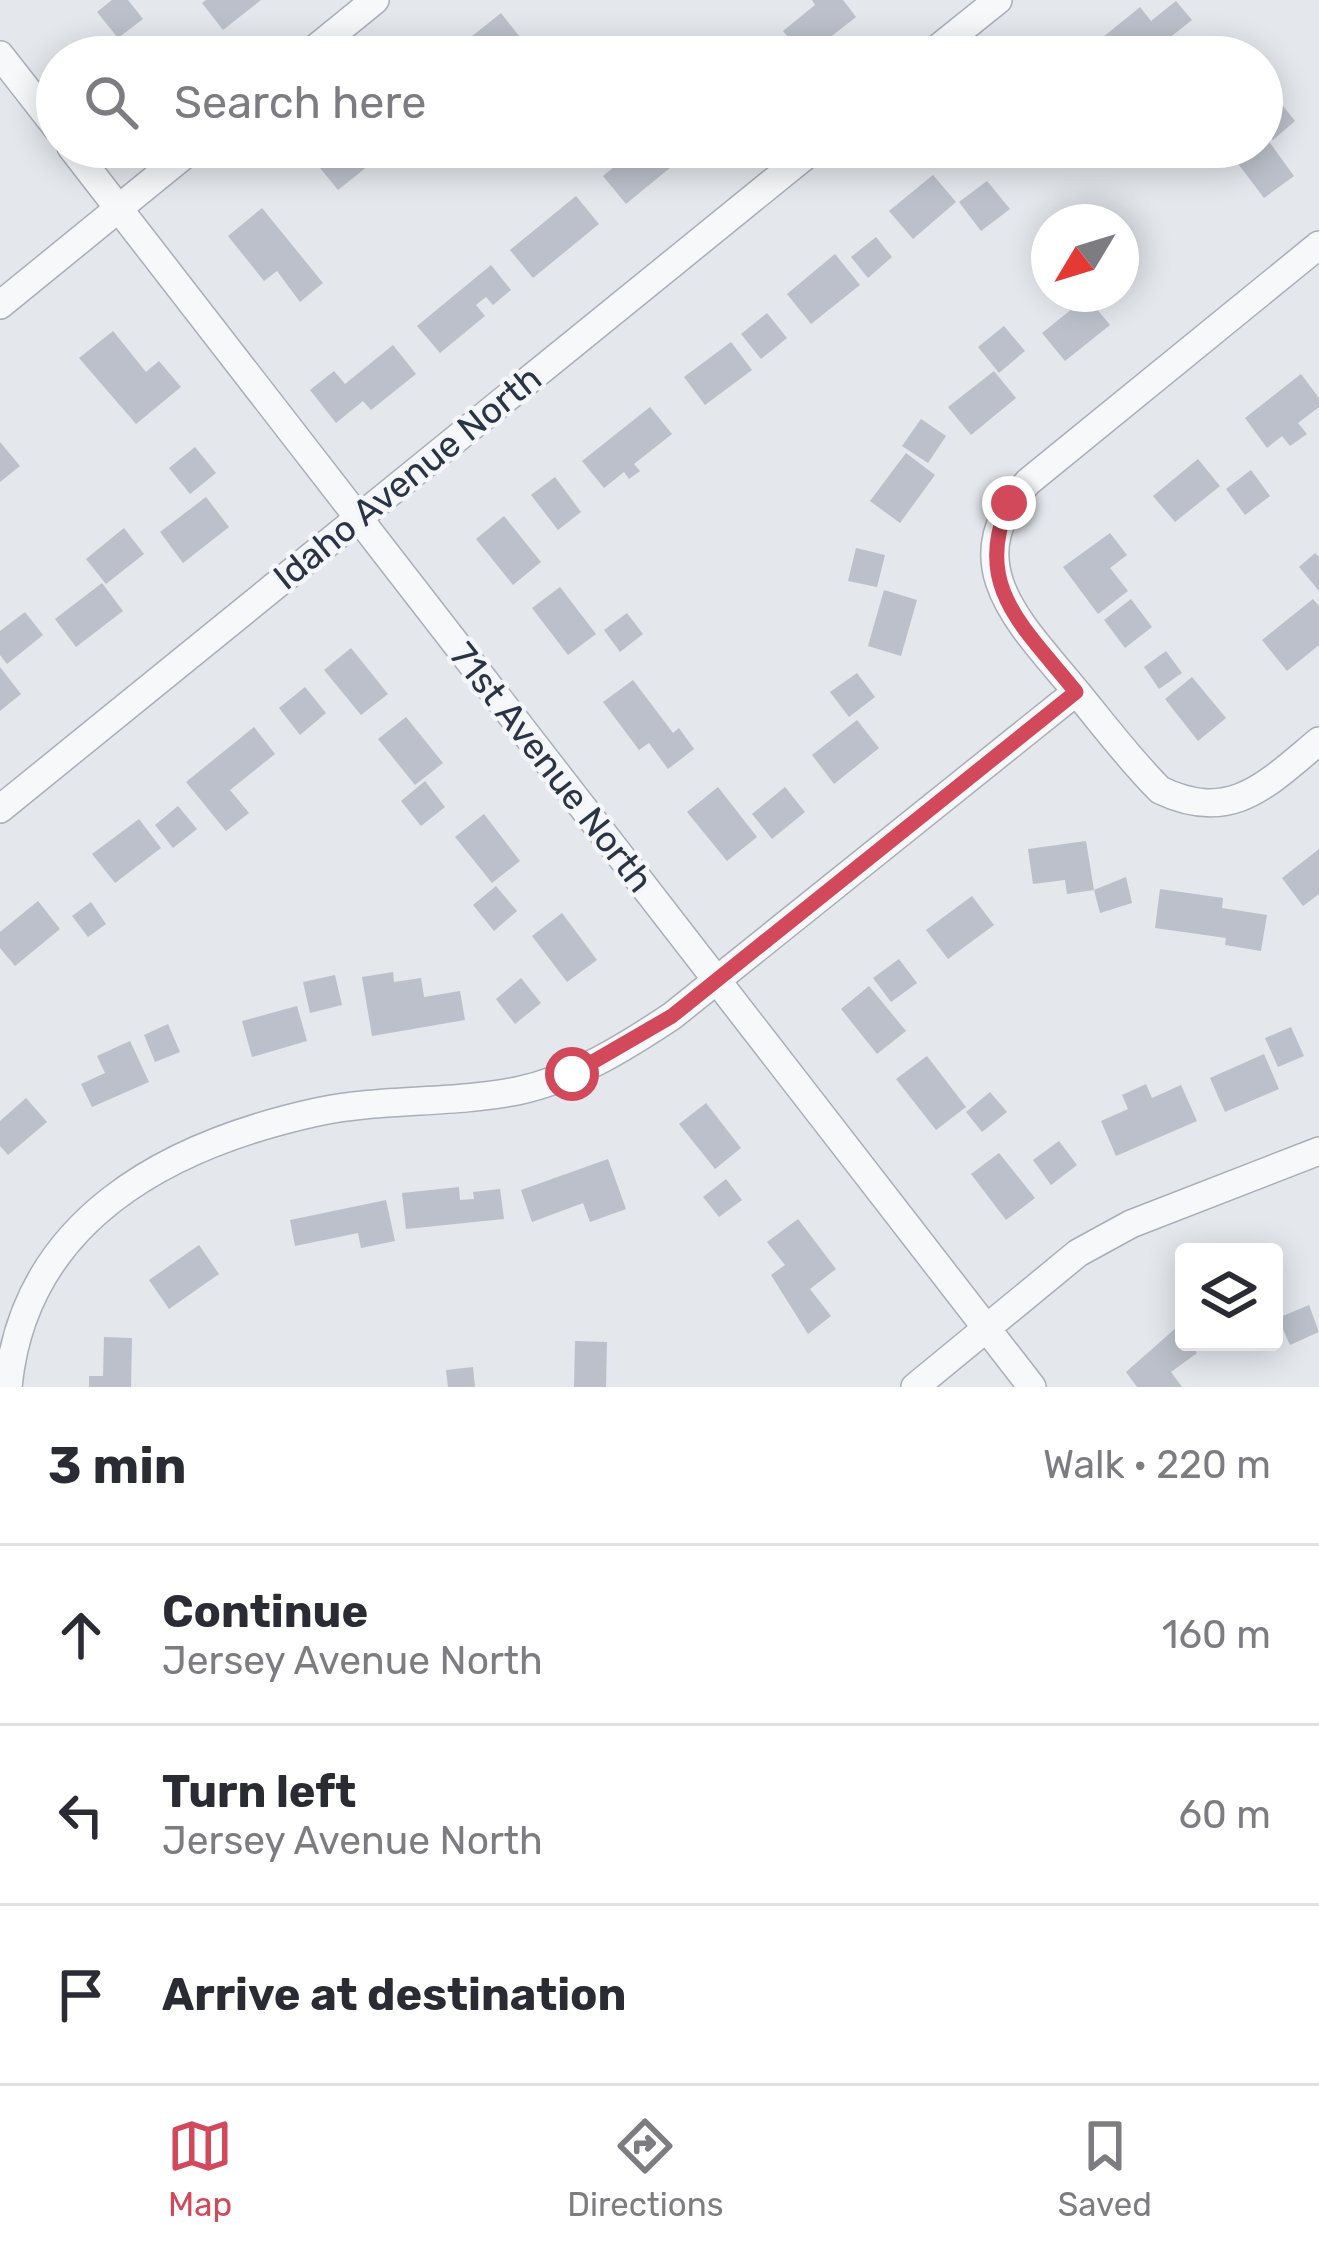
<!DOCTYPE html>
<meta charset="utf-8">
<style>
:root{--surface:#fff;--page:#f7f7f7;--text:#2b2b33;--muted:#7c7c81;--line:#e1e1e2;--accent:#d1495b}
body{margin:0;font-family:Rubik,sans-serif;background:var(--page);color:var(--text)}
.controls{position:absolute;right:36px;bottom:36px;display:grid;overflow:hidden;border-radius:12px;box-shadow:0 6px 30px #0003}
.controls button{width:108px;height:108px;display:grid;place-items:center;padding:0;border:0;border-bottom:3px solid var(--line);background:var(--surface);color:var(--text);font:60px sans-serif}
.compass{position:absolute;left:1031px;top:204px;width:108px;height:108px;border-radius:50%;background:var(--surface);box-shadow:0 6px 30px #0003;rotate:232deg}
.stop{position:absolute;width:36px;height:36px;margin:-27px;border:9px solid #d1495b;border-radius:50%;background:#fff}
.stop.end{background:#d1495b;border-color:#fff;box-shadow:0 3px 12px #0008}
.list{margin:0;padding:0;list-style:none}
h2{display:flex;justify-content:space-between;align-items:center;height:156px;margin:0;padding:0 48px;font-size:51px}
h2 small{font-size:39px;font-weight:400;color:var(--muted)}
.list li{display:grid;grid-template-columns:78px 1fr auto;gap:36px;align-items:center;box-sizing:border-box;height:180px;padding:0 48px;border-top:3px solid var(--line)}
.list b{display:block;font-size:45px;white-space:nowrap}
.list p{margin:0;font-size:39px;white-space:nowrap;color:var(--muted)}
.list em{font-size:39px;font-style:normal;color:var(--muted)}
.icon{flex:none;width:66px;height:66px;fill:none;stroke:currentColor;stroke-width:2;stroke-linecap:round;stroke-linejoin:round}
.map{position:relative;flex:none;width:1319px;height:1387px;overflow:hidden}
.search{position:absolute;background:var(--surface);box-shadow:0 6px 30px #0003;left:36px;right:36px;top:36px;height:132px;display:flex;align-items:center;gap:30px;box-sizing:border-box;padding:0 42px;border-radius:66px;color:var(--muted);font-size:45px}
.sheet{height:696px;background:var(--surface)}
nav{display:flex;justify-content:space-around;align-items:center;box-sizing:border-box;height:168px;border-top:3px solid var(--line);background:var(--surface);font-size:33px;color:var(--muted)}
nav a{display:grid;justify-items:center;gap:6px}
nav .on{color:var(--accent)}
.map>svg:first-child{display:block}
</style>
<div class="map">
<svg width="1319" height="1387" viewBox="0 0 1319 1387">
<rect width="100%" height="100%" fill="#e4e7ec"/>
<g fill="#bbc0ca">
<polygon points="112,0 128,0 143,19 118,38 97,12"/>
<polygon points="206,0 261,0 223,30 202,3"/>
<polygon points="812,0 843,0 856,17 805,57 783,31 815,5"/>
<polygon points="1176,1 1192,20 1145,57 1099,57 1091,47 1140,7 1151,21"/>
<polygon points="501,13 523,41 503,57 446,57"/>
<polygon points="1272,92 1295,121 1273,140 1262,127 1262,100"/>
<polygon points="1267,139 1294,176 1264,198 1236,161"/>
<polygon points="335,147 369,147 378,158 338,190 316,163"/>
<polygon points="638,147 655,147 671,167 626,204 603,176"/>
<polygon points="933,175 956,202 913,239 889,211"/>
<polygon points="987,181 1010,209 981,231 959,202"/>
<polygon points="576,196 599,224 533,278 510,250"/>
<polygon points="262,208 323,283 300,302 277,271 264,281 228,236"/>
<polygon points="876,237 892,257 868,278 851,257"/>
<polygon points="835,254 860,285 811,324 787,294"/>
<polygon points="491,265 511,290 493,305 486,297 476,305 485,316 440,353 417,326"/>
<polygon points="1087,297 1110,325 1065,361 1042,333"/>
<polygon points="767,313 787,338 761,359 741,334"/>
<polygon points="1004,326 1025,351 999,373 978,347"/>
<polygon points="113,331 146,372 159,361 181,387 136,424 79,358"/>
<polygon points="731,342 752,370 705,405 684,377"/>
<polygon points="393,345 416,374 371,410 363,401 336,423 310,390 334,371 345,384"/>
<polygon points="994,371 1016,398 971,435 948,407"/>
<polygon points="1301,374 1319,398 1319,407 1298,423 1307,434 1290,446 1282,436 1267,448 1245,418"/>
<polygon points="650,407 672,434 634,464 640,471 629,479 624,472 604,488 582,461"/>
<polygon points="921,419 946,436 928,463 902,446"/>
<polygon points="0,442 20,466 0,482"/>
<polygon points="195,447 216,473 190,494 169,468"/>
<polygon points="906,453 935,475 900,523 870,501"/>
<polygon points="1198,459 1220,486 1175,522 1153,496"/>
<polygon points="1251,470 1270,496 1245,515 1226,489"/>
<polygon points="555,477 581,512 558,530 531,495"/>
<polygon points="206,497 229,527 183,563 160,532"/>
<polygon points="504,516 541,562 513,585 476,539"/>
<polygon points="124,528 144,554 106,584 86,559"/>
<polygon points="1110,533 1127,555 1110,568 1128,591 1098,614 1063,567"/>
<polygon points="856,548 885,555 877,587 848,581"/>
<polygon points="1315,553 1319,557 1319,591 1299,567"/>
<polygon points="102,583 123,611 76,647 55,619"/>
<polygon points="560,587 596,634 568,655 532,608"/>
<polygon points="884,590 917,600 901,656 868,646"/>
<polygon points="1131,599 1152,627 1125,648 1104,620"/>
<polygon points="1313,599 1319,606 1319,645 1287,671 1262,640"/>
<polygon points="25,612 43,635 7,664 0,655 0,631"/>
<polygon points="627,613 643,634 620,652 604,630"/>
<polygon points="351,648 388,694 361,715 324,670"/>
<polygon points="1166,651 1182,673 1159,689 1144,667"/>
<polygon points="0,667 21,694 0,711"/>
<polygon points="857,673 875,697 849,717 830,692"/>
<polygon points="1192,677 1226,718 1198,741 1165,699"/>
<polygon points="633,680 673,733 679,728 694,749 668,769 649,743 639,750 603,702"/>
<polygon points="305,687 326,713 300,735 279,708"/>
<polygon points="406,717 443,763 415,785 378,739"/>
<polygon points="857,720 879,748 834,784 812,755"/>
<polygon points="254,727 275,754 230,790 249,813 226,831 186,782"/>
<polygon points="425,781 445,807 421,826 401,801"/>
<polygon points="718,787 757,837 727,861 687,812"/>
<polygon points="785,787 805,812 772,839 752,814"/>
<polygon points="178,806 197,829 173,848 155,825"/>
<polygon points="484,814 520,861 492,883 455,837"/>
<polygon points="139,819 161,848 115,883 92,854"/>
<polygon points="1086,841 1094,890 1126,877 1132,903 1100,913 1094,890 1067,894 1065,880 1033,884 1028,849"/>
<polygon points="1319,849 1319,894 1303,906 1282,878"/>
<polygon points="496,886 517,911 494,931 473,905"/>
<polygon points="1160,889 1223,898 1222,908 1267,915 1261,951 1225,945 1226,938 1155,928"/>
<polygon points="972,896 994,925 948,959 926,930"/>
<polygon points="38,901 60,929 15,966 0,948 0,932"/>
<polygon points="91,902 106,924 88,937 72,916"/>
<polygon points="562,913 597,960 567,982 532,936"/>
<polygon points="899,959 917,983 891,1002 873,978"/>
<polygon points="393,972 394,982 421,978 424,997 460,991 465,1020 372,1036 362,977"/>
<polygon points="335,975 342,1005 310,1013 303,982"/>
<polygon points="521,978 541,1003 515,1024 496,999"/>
<polygon points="869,986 906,1031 877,1054 841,1009"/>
<polygon points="297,1006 307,1041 252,1057 242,1021"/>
<polygon points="168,1024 180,1052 155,1062 144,1035"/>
<polygon points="1291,1027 1304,1056 1278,1067 1265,1038"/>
<polygon points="130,1041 149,1082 92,1107 81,1084 105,1073 97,1056"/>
<polygon points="1264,1054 1279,1089 1225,1112 1210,1078"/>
<polygon points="927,1056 966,1107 936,1130 896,1079"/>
<polygon points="1146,1084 1152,1098 1181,1085 1197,1121 1116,1156 1101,1121 1128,1109 1122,1095"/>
<polygon points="990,1092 1007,1112 982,1132 966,1112"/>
<polygon points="26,1098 47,1122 8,1155 0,1146 0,1121"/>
<polygon points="706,1103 741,1148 715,1169 679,1124"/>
<polygon points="1059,1141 1077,1165 1051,1185 1033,1160"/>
<polygon points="999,1153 1035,1198 1006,1220 971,1174"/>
<polygon points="608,1159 626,1209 590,1222 583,1203 532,1222 521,1190"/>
<polygon points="726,1179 742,1200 719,1217 703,1197"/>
<polygon points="459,1187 460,1200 474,1199 473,1192 500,1189 504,1219 406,1229 402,1193"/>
<polygon points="386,1200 395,1241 361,1248 358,1233 295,1246 290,1220"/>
<polygon points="798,1219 836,1269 810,1289 831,1316 808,1334 771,1275 785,1265 767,1242"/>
<polygon points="199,1245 219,1274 169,1309 149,1280"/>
<polygon points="1309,1305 1319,1332 1290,1345 1278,1318"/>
<polygon points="1177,1327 1197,1353 1171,1372 1182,1387 1137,1387 1126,1372"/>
<polygon points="104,1337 132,1338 131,1387 89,1387 89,1376 103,1376"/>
<polygon points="575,1341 607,1342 606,1387 574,1387"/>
<polygon points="473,1367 475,1387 448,1387 446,1370"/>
</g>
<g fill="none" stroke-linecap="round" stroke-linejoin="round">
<defs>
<g id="minor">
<polyline points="0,55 57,128"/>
<polyline points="305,57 375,0"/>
<polyline points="927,57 998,0"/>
<polyline points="71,147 1032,1387"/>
<path d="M1319,245L1028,482C953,563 1021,624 1075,690C1103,724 1129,759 1160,790C1231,824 1266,785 1319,741"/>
<polyline points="0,305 194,147"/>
<polyline points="0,809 816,147"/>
<path d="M8,1387C24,1220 167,1145 317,1112C383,1098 451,1104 517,1091C574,1079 624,1048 672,1016L1076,692"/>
<polyline points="915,1387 1078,1253 1131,1224 1319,1151"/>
</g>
</defs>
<use href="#minor" stroke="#a9aeb7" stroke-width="30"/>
<use href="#minor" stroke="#f7f8fa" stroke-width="27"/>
</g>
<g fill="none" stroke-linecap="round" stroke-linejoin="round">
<path stroke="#d1495b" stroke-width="15" d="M572,1074L672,1016L1076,692C1027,630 971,587 1009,503"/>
</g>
<g text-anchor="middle" stroke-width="9" stroke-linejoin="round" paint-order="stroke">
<g font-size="36" fill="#2b3445" stroke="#f4f6f9">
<text transform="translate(407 477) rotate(-39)" y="13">Idaho Avenue North</text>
<text transform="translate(552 767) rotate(52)" y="13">71st Avenue North</text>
</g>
</g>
</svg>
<div class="controls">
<button><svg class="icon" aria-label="layers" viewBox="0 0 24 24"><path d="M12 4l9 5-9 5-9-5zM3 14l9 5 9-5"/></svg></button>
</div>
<svg class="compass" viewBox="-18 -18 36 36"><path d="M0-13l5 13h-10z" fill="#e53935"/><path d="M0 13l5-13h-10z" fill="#7c7c81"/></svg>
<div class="stop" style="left:572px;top:1074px"></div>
<div class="stop end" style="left:1009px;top:503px"></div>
<div class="search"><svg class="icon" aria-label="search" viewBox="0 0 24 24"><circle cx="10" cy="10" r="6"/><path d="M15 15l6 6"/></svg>Search here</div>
</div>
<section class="sheet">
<h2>3 min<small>Walk · 220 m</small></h2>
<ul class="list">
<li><svg class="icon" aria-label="ahead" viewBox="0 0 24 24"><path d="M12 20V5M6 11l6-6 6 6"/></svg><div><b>Continue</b><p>Jersey Avenue North</p></div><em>160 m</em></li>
<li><svg class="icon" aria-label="left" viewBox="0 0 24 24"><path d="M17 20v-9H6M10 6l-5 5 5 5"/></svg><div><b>Turn left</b><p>Jersey Avenue North</p></div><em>60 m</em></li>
<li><svg class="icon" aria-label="arrive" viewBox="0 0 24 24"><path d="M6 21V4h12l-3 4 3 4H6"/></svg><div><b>Arrive at destination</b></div></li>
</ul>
</section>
<nav>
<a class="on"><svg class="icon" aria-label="map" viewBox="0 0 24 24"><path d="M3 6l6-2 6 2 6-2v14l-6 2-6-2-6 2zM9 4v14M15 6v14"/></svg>Map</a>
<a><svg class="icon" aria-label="directions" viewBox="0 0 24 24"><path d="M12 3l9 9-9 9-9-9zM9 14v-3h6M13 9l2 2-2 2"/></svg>Directions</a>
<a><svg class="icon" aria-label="saved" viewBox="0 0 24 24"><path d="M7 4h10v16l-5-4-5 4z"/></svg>Saved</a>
</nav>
